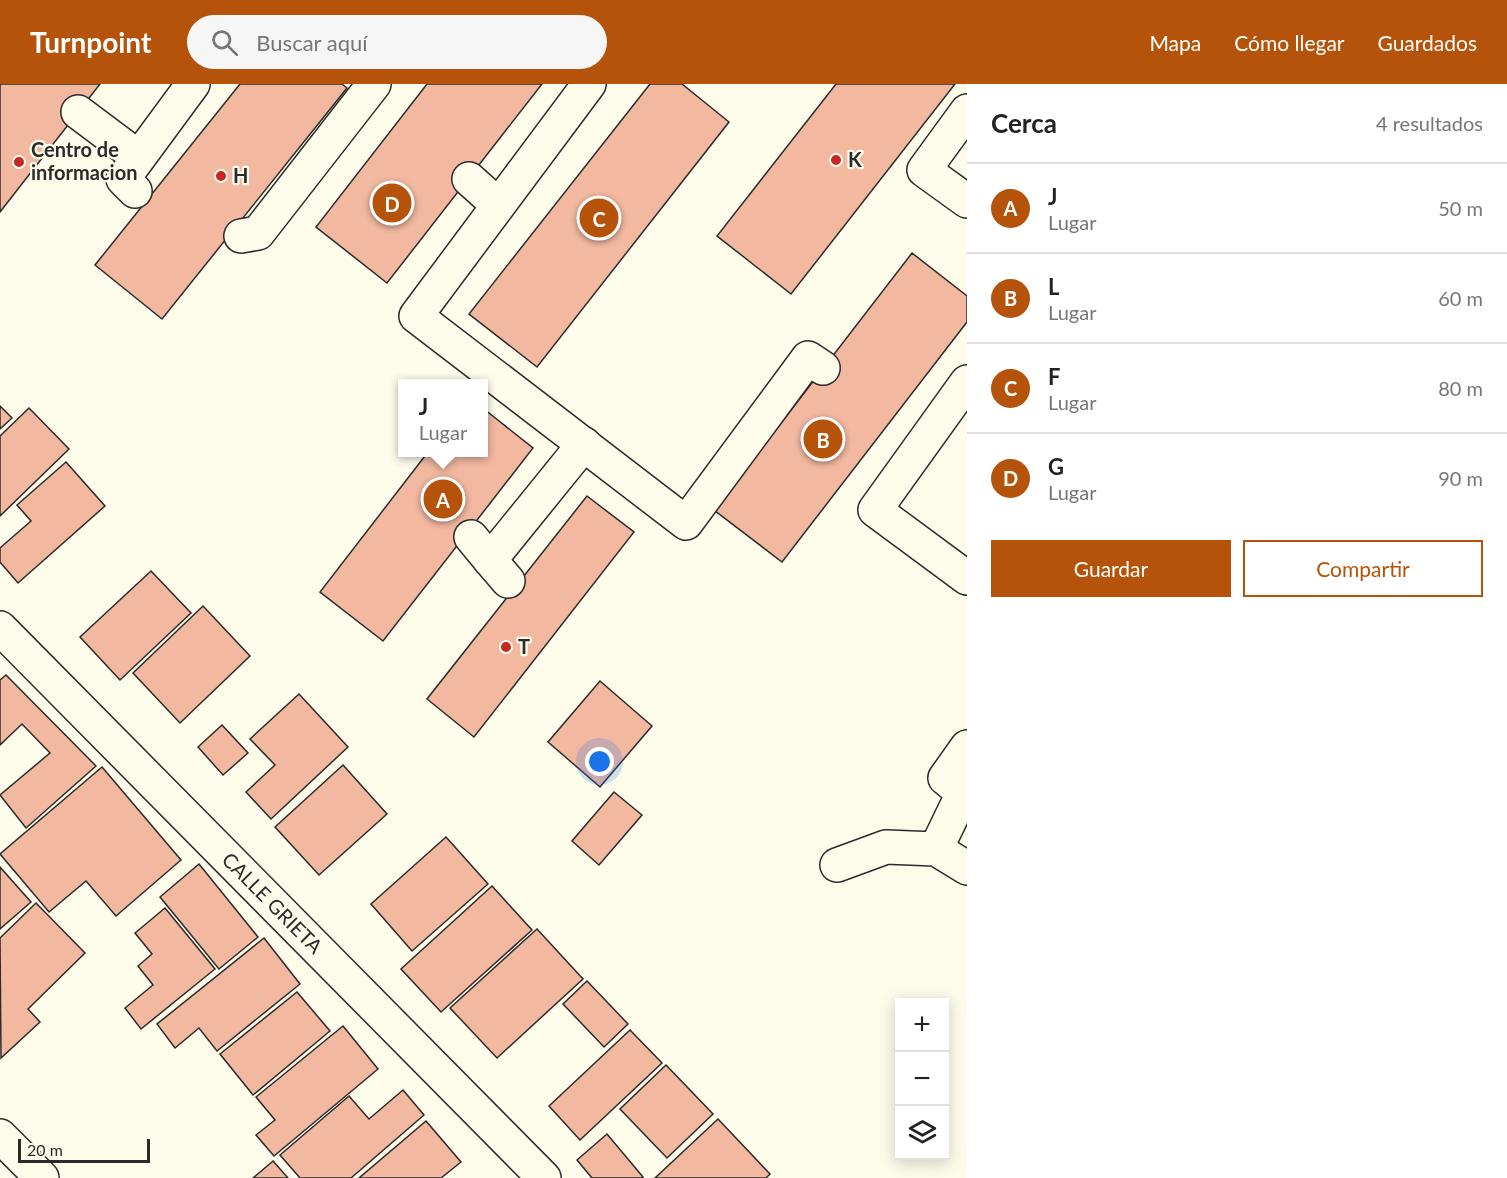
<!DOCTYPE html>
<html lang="es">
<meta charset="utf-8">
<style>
:root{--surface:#fff;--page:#f6f6f6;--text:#222;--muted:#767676;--line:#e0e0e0;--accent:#b45309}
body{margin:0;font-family:Lato,sans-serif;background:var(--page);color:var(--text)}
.controls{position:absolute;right:18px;bottom:18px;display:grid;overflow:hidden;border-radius:0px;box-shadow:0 3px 15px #0003}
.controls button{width:54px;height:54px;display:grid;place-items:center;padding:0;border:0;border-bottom:2px solid var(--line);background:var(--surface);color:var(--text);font:30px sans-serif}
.scale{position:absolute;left:18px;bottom:15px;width:132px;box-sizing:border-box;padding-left:6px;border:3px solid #2b2b2b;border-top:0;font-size:16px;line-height:21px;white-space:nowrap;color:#2b2b2b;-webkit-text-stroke:4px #fdfbea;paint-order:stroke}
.you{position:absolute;left:600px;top:678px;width:21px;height:21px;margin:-15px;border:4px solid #fff;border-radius:50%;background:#1a73e8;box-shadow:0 0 0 9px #1a73e833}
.badge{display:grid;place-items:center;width:39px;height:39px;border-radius:50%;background:var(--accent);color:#fff;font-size:20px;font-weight:700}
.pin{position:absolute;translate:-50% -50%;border:3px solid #fff;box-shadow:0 2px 6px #0006}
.popup{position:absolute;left:398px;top:295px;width:90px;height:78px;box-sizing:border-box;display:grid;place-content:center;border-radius:0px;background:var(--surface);filter:drop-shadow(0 2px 4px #0005);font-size:20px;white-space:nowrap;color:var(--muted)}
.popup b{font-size:22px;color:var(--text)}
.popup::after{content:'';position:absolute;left:50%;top:100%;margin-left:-12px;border:12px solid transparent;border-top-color:var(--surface)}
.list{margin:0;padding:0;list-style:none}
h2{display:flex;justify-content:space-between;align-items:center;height:78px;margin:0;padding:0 24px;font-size:26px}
h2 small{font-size:20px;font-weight:400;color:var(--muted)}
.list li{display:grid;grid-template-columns:39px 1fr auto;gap:18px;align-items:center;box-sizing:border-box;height:90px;padding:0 24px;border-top:2px solid var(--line)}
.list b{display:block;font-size:22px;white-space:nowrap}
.list p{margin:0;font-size:20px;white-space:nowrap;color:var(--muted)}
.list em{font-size:20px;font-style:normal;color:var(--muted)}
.actions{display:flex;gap:12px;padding:18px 24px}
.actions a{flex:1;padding:14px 0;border:2px solid var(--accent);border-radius:0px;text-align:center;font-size:21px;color:var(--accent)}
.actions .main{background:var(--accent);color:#fff}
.icon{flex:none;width:33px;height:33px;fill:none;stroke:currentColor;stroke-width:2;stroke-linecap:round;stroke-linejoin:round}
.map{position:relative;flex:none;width:967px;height:1094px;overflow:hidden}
header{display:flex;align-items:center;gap:36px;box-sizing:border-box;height:84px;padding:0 30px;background:var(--accent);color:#fff}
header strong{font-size:28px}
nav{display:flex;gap:33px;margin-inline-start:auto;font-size:21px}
.search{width:420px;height:54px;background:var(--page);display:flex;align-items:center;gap:15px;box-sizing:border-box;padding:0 21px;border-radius:33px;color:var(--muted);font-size:22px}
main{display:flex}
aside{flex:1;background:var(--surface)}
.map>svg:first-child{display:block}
</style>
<header>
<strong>Turnpoint</strong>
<div class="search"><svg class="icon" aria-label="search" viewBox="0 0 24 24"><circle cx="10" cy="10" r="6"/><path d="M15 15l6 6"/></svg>Buscar aquí</div>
<nav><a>Mapa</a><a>Cómo llegar</a><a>Guardados</a></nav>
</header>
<main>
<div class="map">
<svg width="967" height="1094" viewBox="0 0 967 1094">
<rect width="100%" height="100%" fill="#fdfbea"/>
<g fill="#f2b8a0" stroke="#2b2b2b" stroke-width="1.5">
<polygon points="0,0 100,0 0,128"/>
<polygon points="240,0 342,0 347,4 162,235 95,181"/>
<polygon points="427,0 542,0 387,199 316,143"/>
<polygon points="650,0 682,0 729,38 537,283 469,230"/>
<polygon points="836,0 955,0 791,210 717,152"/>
<polygon points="912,169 967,212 967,238 782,478 714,426"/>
<polygon points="0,322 12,334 0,345"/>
<polygon points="29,324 69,365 0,432 0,352"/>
<polygon points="484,325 533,364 383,557 320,508 428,368 484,368"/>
<polygon points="66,378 105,422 18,499 0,478 0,464 31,437 17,421"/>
<polygon points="587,412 634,448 474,653 427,615"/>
<polygon points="151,487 191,529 120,596 80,553"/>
<polygon points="203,522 250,572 180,639 133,589"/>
<polygon points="6,591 96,682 26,744 0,711 50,669 22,640 0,661 0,596"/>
<polygon points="600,597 652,642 600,703 548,658"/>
<polygon points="299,610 348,663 271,735 246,708 275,681 250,655"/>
<polygon points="222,641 248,669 223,691 198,663"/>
<polygon points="343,681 387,730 319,791 275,743"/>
<polygon points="102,683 181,776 116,832 86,797 49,828 0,770"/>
<polygon points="614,708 642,731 599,781 572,757"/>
<polygon points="446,753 488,800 412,867 371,820"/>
<polygon points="199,780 258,853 219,885 160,813"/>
<polygon points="0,783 31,818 0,845"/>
<polygon points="492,802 532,846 441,928 401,885"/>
<polygon points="36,819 85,869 28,925 40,938 1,974 0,854"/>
<polygon points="165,824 215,885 141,945 125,924 153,901 138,882 152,870 135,849"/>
<polygon points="537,845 583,895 497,974 450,924"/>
<polygon points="264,854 300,900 217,967 199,944 175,964 157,940"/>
<polygon points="587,897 628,940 604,963 563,920"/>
<polygon points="297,908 330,947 253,1011 220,970"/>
<polygon points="343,942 378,985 274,1072 256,1051 275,1036 256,1013"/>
<polygon points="630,946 662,979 580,1056 549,1022"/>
<polygon points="666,981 713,1030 667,1074 620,1025"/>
<polygon points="403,1006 424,1031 351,1094 300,1094 280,1071 349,1012 369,1035"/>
<polygon points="718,1035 770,1090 766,1094 655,1094"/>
<polygon points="426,1037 461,1078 441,1094 359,1094"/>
<polygon points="607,1050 643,1093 641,1094 592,1094 577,1076"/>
<polygon points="273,1077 288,1094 253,1094"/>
</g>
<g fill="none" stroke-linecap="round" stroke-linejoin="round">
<defs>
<g id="minor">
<polyline points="589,0 416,232 686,439 808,274 823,284"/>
<polyline points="967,27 924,86 967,117"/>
<polyline points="78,28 138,73"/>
<polyline points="469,95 498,121"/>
<polyline points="135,107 123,95 193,0"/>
<polyline points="241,152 258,149 374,0"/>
<polyline points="967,298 875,426 967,494"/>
<polyline points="471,453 490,476"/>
<polyline points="508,497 490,476 584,360"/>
<path id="s1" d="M0,544L544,1094"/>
<polyline points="936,765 963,709 945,694 967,663"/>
<polyline points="837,781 886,763 936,765 967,784"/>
<polyline points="0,1052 42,1094"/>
</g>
</defs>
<use href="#minor" stroke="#2b2b2b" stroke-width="36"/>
<use href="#minor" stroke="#fdfbea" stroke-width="33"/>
</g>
<g fill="#c62828" stroke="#fdfbea" stroke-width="2">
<circle cx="836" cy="76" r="6"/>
<circle cx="19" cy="78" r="6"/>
<circle cx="221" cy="92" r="6"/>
<circle cx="506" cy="563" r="6"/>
</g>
<g text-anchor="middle" stroke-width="4.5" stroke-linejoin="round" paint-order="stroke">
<g font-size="20" font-weight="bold" fill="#2b2b2b" stroke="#fdfbea" text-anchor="start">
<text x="31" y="73">Centro de<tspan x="31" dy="23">informacion</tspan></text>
<text x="848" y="83">K</text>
<text x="233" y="99">H</text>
<text x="518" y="570">T</text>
</g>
<g font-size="20" fill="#2b2b2b" stroke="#fdfbea">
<text dy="7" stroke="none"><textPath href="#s1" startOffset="387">CALLE GRIETA</textPath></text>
</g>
</g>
</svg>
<div class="controls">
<button>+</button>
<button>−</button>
<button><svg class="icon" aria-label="layers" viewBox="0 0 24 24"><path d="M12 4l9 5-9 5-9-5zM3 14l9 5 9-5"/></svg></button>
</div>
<div class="scale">20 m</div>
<div class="you"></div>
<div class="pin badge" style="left:443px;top:415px">A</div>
<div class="popup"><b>J</b>Lugar</div>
<div class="pin badge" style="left:823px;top:355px">B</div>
<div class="pin badge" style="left:599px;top:134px">C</div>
<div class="pin badge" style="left:392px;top:119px">D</div>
</div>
<aside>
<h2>Cerca<small>4 resultados</small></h2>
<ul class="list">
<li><span class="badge">A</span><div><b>J</b><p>Lugar</p></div><em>50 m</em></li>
<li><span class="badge">B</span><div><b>L</b><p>Lugar</p></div><em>60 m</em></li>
<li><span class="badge">C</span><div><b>F</b><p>Lugar</p></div><em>80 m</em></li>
<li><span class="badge">D</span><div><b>G</b><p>Lugar</p></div><em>90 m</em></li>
</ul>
<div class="actions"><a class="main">Guardar</a><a>Compartir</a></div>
</aside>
</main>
